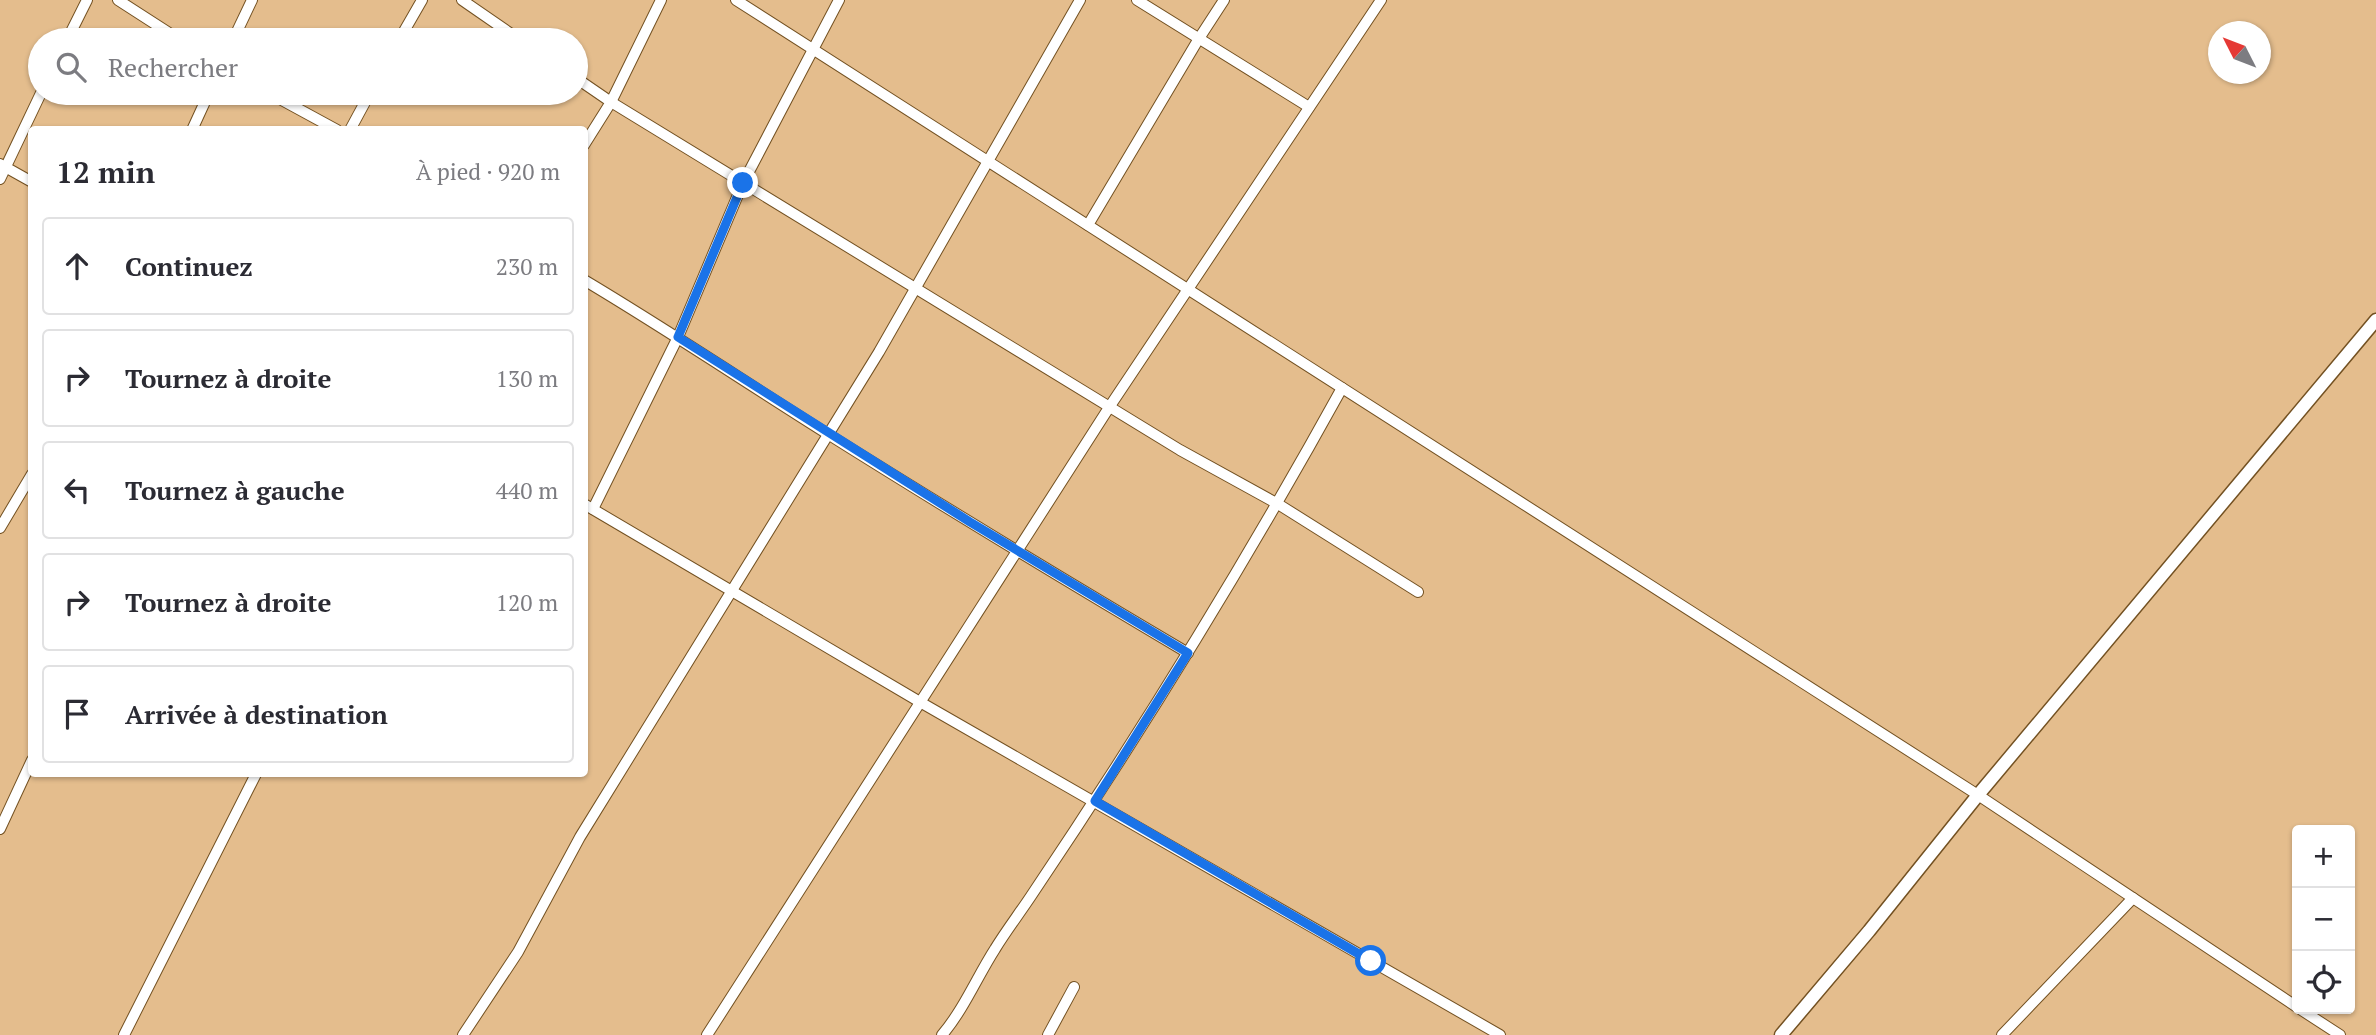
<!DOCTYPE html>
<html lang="fr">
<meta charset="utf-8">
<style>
:root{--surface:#fff;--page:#f2f2f3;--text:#2b2b33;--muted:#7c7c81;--line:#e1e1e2}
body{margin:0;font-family:"PT Serif",serif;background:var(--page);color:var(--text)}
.controls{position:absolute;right:21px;bottom:21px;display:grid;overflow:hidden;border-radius:7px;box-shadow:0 2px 5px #0004}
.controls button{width:63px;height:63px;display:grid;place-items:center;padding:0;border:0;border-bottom:2px solid var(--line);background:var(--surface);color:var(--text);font:35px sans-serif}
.compass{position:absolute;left:2208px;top:21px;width:63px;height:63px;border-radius:50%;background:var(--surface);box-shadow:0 2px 5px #0004;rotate:312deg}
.stop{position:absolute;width:21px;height:21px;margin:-16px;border:5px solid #1a73e8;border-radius:50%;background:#fff}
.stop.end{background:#1a73e8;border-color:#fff;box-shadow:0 2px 7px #0008}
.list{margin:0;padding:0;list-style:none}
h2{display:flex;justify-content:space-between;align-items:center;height:91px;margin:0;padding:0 28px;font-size:30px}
h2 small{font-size:23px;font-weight:400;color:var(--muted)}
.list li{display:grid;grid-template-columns:46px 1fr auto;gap:21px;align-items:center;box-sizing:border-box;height:98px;margin:0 14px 14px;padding:0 14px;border:2px solid var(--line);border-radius:7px}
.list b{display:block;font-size:26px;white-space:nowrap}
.list em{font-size:23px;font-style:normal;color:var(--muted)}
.icon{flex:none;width:38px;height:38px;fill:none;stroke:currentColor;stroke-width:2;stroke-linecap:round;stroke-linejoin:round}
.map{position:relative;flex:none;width:2376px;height:1035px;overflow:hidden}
.search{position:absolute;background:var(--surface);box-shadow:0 2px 5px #0004;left:28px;top:28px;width:560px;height:77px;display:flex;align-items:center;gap:18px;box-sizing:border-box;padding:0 24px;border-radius:38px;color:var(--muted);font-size:26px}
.panel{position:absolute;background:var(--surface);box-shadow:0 2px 5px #0004;left:28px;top:126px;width:560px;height:651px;border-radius:7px}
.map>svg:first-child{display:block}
</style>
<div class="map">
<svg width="2376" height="1035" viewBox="0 0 2376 1035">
<rect width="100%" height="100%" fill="#e4bd8d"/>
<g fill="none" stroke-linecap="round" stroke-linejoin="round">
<defs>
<g id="minor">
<polyline points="118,0 180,40"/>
<polyline points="462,0 520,40"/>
<polyline points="736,0 1978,795 2297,1007"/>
<polyline points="1137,0 1309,107"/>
<polyline points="67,40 87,0"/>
<polyline points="233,40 252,0"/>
<polyline points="399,40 422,0"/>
<polyline points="576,78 611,102 1180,450 1278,504 1418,592"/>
<polyline points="269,93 337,130"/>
<polyline points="192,130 209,93"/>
<polyline points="350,130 370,93"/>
<polyline points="584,145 611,102 661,0"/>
<polyline points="0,164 32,182"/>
<polyline points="0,179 41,93"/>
<polyline points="1088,225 1198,40 1224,0"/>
<path d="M584,280C668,330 748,384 831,436C949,510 1068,582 1188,653"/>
<polyline points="584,504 920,702 1500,1035"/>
<polyline points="593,509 678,337 743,183 839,0"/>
<polyline points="0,528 32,474"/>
<polyline points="0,829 32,760"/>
<polyline points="2300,1009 2340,1035"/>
<polyline points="124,1035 256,774"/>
<polyline points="463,1035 518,952 580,837 879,352 1080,0"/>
<polyline points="707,1035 1110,406 1381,0"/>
<path d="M942,1035C964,1009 977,977 995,949C1006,931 1019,914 1031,896C1142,731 1246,562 1342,388"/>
<polyline points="1048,1035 1074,987"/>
<polyline points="2002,1035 2133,898"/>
</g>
<polyline id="major" points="1781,1035 1869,931 1978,795 2376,320"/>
</defs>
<use href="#minor" stroke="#735122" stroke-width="12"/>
<use href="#major" stroke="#735122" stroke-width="15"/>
<use href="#minor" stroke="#fff" stroke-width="10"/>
<use href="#major" stroke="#fff" stroke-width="12"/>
</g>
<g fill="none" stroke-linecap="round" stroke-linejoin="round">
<polyline stroke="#1a73e8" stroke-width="9" points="743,183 678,337 970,522 1188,653 1095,801 1371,961"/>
</g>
</svg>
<div class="controls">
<button>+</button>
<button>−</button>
<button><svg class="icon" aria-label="locate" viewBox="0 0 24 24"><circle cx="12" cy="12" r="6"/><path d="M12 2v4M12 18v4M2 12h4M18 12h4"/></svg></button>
</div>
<svg class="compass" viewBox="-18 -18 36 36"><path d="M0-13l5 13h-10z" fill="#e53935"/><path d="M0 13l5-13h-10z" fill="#7c7c81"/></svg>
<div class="stop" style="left:1371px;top:961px"></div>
<div class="stop end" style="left:743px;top:183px"></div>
<div class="search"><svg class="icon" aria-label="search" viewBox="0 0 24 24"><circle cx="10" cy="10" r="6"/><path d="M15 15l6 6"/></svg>Rechercher</div>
<section class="panel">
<h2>12 min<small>À pied · 920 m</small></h2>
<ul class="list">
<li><svg class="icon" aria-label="ahead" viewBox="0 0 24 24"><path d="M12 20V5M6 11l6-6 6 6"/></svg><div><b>Continuez</b></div><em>230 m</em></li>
<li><svg class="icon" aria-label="right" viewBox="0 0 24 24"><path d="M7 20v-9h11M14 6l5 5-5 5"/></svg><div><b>Tournez à droite</b></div><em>130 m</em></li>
<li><svg class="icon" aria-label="left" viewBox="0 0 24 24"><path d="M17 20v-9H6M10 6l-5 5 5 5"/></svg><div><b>Tournez à gauche</b></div><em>440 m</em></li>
<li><svg class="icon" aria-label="right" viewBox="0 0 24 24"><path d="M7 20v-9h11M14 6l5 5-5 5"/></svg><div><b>Tournez à droite</b></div><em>120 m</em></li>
<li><svg class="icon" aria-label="arrive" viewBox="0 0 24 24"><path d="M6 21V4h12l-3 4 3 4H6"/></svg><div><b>Arrivée à destination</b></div></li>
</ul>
</section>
</div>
